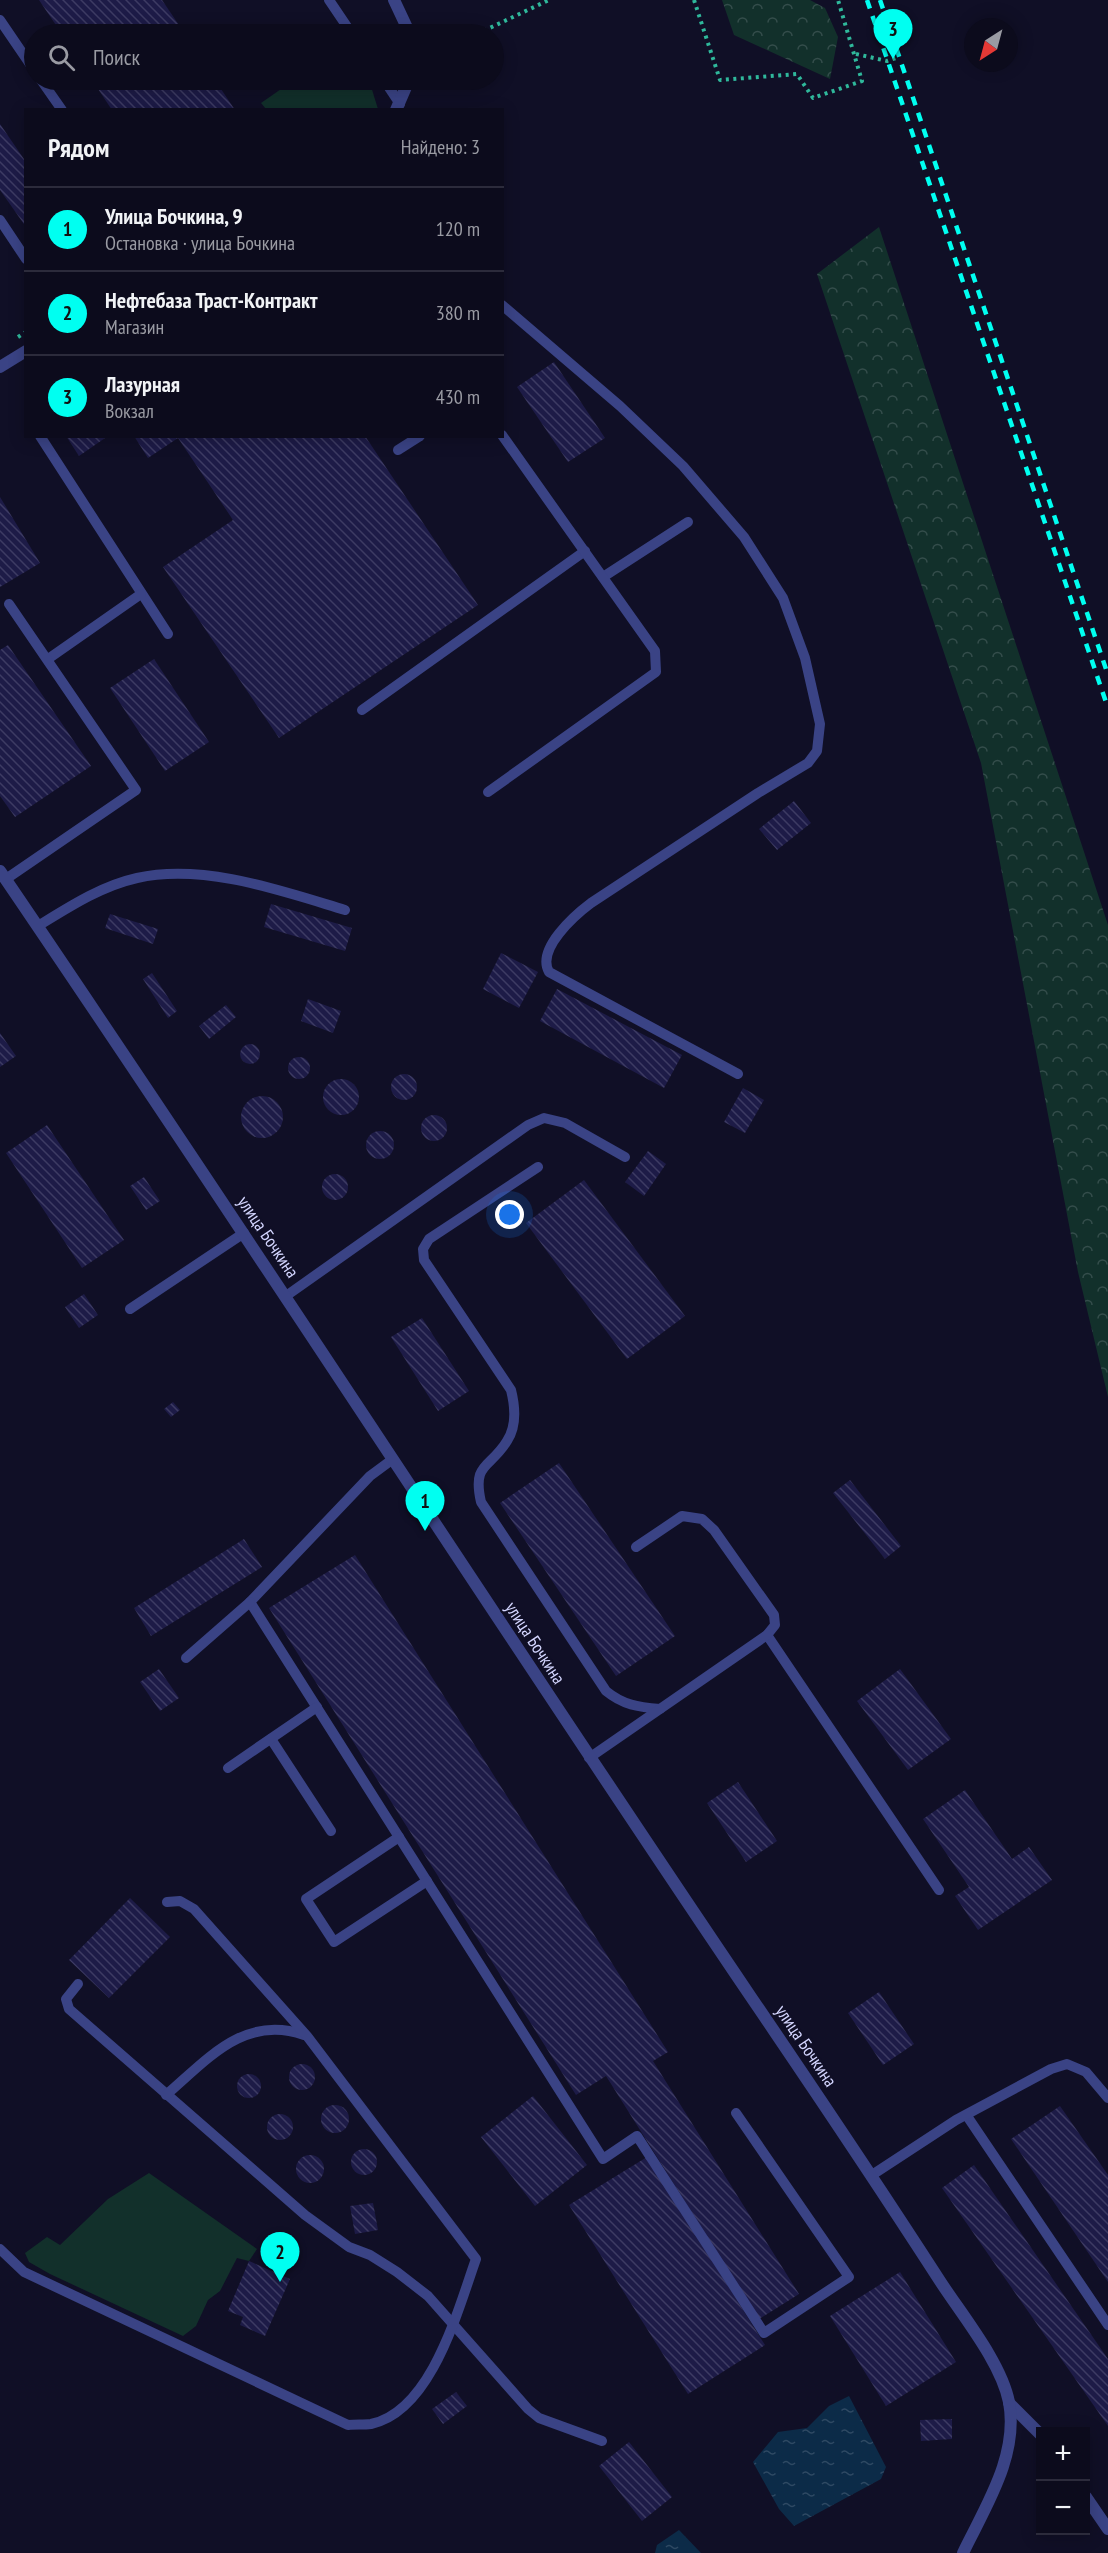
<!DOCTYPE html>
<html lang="ru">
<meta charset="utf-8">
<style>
:root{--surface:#0c0b1c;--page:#151425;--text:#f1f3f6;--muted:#9a9ba3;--line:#2c2b3b;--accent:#00fff1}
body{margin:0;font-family:"PT Sans Narrow",sans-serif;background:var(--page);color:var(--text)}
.controls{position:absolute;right:18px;bottom:18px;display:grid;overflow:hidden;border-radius:0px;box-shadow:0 3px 15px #0003}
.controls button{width:54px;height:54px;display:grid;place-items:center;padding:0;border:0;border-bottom:2px solid var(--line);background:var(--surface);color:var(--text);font:30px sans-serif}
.compass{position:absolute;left:964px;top:18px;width:54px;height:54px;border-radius:50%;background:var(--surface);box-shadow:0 3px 15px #0003;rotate:216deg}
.you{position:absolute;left:510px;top:1215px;width:21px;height:21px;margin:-15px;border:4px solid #fff;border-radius:50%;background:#1a73e8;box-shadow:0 0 0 9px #1a73e833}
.badge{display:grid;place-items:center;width:39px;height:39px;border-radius:50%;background:var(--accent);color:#111;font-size:20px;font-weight:700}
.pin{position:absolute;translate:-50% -50px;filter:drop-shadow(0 2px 3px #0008)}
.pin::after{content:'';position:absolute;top:32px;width:21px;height:18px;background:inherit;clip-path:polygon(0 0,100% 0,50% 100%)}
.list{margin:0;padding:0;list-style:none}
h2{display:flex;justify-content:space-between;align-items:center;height:78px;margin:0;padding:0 24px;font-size:26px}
h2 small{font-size:20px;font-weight:400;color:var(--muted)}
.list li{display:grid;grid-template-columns:39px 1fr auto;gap:18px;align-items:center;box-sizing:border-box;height:84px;padding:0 24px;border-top:2px solid var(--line)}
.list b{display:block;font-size:22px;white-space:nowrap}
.list p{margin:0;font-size:20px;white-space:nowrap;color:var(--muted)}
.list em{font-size:20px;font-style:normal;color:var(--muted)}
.icon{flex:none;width:33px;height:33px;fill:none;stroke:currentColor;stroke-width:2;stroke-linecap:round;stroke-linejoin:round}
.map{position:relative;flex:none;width:1108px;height:2553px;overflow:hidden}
.search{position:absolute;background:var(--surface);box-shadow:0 3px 15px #0003;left:24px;top:24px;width:480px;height:66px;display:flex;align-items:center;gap:15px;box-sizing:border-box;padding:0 21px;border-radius:33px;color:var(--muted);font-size:22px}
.panel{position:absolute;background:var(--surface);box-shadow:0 3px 15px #0003;left:24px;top:108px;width:480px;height:330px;border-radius:0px}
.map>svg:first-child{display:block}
</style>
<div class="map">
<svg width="1108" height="2553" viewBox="0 0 1108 2553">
<defs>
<pattern id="forest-crowns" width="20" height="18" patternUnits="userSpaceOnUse" patternTransform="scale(1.5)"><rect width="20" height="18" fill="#12302b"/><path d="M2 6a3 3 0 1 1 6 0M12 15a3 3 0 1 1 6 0" fill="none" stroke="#344d4b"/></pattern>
<pattern id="water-ripples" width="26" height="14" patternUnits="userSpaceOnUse" patternTransform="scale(1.5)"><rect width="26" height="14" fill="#0c2b48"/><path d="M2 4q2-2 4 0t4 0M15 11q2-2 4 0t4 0" fill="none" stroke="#2e4963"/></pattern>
<pattern id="building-back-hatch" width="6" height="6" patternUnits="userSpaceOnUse" patternTransform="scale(1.5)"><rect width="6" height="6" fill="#1d1b47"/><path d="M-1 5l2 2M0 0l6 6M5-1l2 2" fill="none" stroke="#3d3b63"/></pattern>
</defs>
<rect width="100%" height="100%" fill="#100f26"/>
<g fill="#12302b">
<polygon points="294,80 369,80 378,109 266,109 261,103"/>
<polygon points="149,2173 257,2249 249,2261 237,2258 220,2291 208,2300 196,2326 183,2336 50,2274 29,2262 25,2253 47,2237 60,2245 108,2199"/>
</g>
<g fill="url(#forest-crowns)">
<polygon points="722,0 810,0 825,8 838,37 830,79 734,35"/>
<polygon points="879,227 1108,925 1108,1397 1078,1272 981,763 817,274"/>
</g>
<g fill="url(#water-ripples)">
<polygon points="849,2396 886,2467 881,2479 794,2526 779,2509 753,2462 778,2432 807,2428 829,2406"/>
<polygon points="679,2530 701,2553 655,2553 657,2545"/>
</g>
<g fill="url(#building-back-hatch)">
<polygon points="39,0 162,0 185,34 62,34"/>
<polygon points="92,80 215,80 235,110 112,110"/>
<polygon points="0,124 26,162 26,227 0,190"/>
<polygon points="554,362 605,438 568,462 517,387"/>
<polygon points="66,436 108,436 79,456"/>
<polygon points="134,436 365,436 478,605 279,738 163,567 233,520 178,438 148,458"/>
<polygon points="0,497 40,563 0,587"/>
<polygon points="8,645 91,766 15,817 0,796 0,650"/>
<polygon points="154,659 209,742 165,771 110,688"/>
<polygon points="794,801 811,823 777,850 759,829"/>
<polygon points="271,904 352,928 345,951 264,927"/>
<polygon points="110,914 158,929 153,944 105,928"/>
<polygon points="501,953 538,972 519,1008 483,989"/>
<polygon points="152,973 177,1011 168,1018 143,979"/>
<polygon points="557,989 682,1055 664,1088 540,1021"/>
<polygon points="308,999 341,1011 333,1033 301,1021"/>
<polygon points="226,1005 236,1017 209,1039 199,1026"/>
<polygon points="0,1033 16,1056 0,1067"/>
<circle cx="250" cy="1054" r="10"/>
<circle cx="299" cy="1068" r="11"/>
<circle cx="404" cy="1087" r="13"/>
<circle cx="341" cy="1097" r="18"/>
<polygon points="743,1088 764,1100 745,1133 724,1122"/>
<circle cx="262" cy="1117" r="21"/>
<circle cx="434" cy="1128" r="13"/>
<polygon points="47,1125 124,1240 82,1268 6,1153"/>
<circle cx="380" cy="1145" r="14"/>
<polygon points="648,1151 666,1164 644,1196 625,1182"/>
<circle cx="335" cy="1187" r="13"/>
<polygon points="144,1177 160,1201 146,1210 130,1186"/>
<polygon points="584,1180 685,1316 627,1359 526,1223"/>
<polygon points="84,1294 98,1315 79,1328 65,1307"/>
<polygon points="422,1318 469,1391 438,1411 391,1337"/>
<polygon points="173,1402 180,1410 171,1417 164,1409"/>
<polygon points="559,1463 675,1636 616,1676 500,1503"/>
<polygon points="850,1480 901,1546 885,1559 833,1493"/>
<polygon points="244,1539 262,1567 151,1636 134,1608"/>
<polygon points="355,1555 668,2052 653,2061 799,2294 759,2319 606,2076 576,2095 269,1608"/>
<polygon points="159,1669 179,1698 160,1711 140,1682"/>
<polygon points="900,1669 951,1739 908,1770 857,1701"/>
<polygon points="738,1782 777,1841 746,1862 707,1803"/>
<polygon points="965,1790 1012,1859 1029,1847 1052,1880 978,1930 955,1896 969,1887 923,1819"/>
<polygon points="130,1898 170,1937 109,1998 69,1960"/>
<polygon points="879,1992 914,2044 883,2065 848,2013"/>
<circle cx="302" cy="2077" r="13"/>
<circle cx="249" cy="2086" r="12"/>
<polygon points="533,2096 587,2165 535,2206 481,2137"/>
<circle cx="335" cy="2119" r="14"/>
<polygon points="1060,2106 1108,2175 1108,2282 1011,2139"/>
<circle cx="280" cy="2127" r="13"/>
<circle cx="364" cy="2162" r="13"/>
<circle cx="310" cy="2169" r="14"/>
<polygon points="647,2157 765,2345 688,2394 569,2205"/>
<polygon points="974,2165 1108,2359 1108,2426 942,2188"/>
<polygon points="373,2203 378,2230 355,2234 350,2206"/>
<polygon points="249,2261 290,2279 265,2336 240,2325 243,2317 228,2311"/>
<polygon points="900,2272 956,2362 886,2406 830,2316"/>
<polygon points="456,2392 467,2406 443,2424 432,2409"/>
<polygon points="952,2419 952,2439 921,2441 920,2420"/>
<polygon points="629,2442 672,2497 642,2521 599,2466"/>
</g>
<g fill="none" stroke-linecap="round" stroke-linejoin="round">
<g stroke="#2fb89b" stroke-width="4" stroke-dasharray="3 4.5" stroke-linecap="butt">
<polyline points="694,0 720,80 797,74 813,98 862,81 838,0"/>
<polyline points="477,34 549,0"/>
<polyline points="856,54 887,61 899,57"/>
<polyline points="18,337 26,332"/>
</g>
<g stroke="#3a4385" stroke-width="10">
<polyline points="329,0 352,34"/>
<polyline points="0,20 34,70"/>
<polyline points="41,80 62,110"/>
<polyline points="384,80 400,104"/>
<polyline points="0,220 26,259"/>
<path d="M502,305L620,406L683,466L744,537L783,598L805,658L820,724L817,751L808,763L758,793L591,903C575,915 536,949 549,972L738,1074"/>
<polyline points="40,436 168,634"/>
<polyline points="398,450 420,436"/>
<polyline points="603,577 688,522"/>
<polyline points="48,659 141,594"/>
<polyline points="362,710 585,551"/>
<polyline points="488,792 656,672 655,651 502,435"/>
<polyline points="6,879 136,790 9,604"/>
<path d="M38,926C69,907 101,886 137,878C204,863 282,891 345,910"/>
<path d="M538,1167L429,1239L423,1249L424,1260L511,1390C515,1406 517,1426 507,1441C490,1469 472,1462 481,1502L606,1691C623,1705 638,1707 660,1709"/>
<polyline points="286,1296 528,1125 544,1118 565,1123 625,1157"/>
<polyline points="130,1309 244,1233"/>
<polyline points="393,1459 370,1476 250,1602 603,2159 637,2136 764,2333 849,2277 736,2113"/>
<polyline points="767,1635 939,1890"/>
<polyline points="186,1658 250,1602"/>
<polyline points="271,1739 331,1831"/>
<polyline points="589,1758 767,1635 775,1625 774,1615 714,1530 702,1519 682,1516 636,1547"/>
<polyline points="228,1768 317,1707"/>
<polyline points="399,1837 306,1899 334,1942 427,1881"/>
<polyline points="78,1984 66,1999 69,2009 305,2215 349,2247 370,2255 397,2272 428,2296 528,2409 539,2418 602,2441"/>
<path d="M166,2095C207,2060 244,2014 304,2035"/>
<polyline points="967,2116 1108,2325"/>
<polyline points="872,2175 956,2120 1051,2069 1067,2064 1086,2072 1108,2098"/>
<path d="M0,2249L24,2272L348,2425C355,2424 363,2425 371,2424C432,2411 458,2309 476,2259L307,2036L194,1909L180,1901L167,1902"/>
</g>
<g stroke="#3a4385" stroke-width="12">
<polyline points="394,0 410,34"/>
<polyline points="396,110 409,80"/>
<polyline points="0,367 26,351"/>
<polyline points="1009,2403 1040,2434"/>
<polyline points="1086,2497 1108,2529"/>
</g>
<path stroke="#3a4385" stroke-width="12" d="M0,871C254,1244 498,1623 751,1997C815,2091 878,2185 940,2281C962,2315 1001,2362 1009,2402C1019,2456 985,2507 963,2553"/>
<g stroke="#00fff1" stroke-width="4.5" stroke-dasharray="9 8" stroke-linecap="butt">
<polyline points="867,0 1108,708"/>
<polyline points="880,0 1108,675"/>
</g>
</g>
<g text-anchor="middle" stroke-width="4.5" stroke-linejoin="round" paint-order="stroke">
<g font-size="18" fill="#d4d6ff" stroke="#100f26">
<text transform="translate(268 1237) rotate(56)" y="6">улица Бочкина</text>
<text transform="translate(535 1643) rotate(57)" y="6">улица Бочкина</text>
<text transform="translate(806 2046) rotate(56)" y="6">улица Бочкина</text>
</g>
</g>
</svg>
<div class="controls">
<button>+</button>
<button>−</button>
</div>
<svg class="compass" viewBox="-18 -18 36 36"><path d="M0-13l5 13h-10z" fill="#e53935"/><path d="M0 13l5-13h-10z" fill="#9a9ba3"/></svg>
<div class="you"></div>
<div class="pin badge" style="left:425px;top:1531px">1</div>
<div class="pin badge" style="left:280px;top:2282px">2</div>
<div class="pin badge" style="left:893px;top:59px">3</div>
<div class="search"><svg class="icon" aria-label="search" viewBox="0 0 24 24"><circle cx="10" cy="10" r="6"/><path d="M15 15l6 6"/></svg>Поиск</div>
<section class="panel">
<h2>Рядом<small>Найдено: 3</small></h2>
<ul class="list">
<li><span class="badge">1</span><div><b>Улица Бочкина, 9</b><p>Остановка · улица Бочкина</p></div><em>120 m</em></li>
<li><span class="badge">2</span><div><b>Нефтебаза Траст-Контракт</b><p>Магазин</p></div><em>380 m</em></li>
<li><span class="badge">3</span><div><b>Лазурная</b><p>Вокзал</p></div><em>430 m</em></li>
</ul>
</section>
</div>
